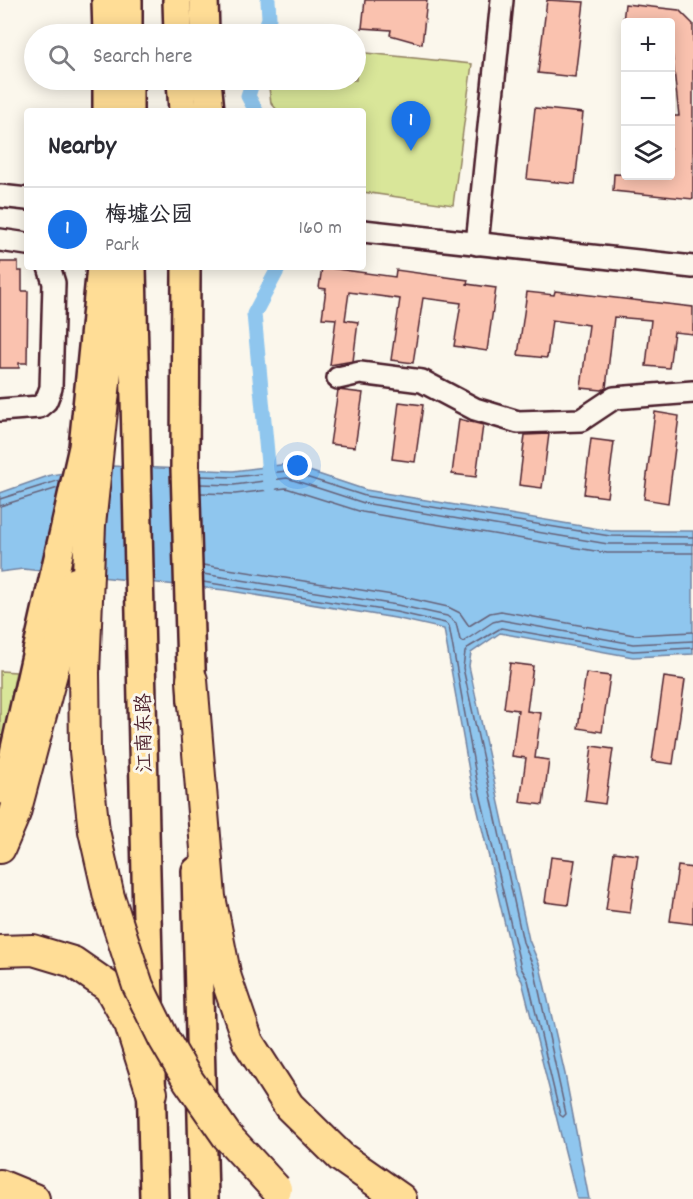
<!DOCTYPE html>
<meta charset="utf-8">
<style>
:root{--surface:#fff;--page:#f2f2f3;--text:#2b2b33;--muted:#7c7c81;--line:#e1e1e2;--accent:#1a73e8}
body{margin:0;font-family:Dekko,"LXGW WenKai TC",sans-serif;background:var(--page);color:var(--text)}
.controls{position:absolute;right:18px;top:18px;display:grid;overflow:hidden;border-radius:6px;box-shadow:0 3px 15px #0003}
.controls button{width:54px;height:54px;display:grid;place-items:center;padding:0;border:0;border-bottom:2px solid var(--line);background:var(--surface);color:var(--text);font:30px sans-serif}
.you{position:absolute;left:298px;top:466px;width:21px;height:21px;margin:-15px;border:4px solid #fff;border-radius:50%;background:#1a73e8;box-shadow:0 0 0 9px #1a73e833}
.badge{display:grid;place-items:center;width:39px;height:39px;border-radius:50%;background:var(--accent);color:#fff;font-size:20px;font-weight:700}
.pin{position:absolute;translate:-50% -50px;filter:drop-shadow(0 2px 3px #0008)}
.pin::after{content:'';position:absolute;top:32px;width:21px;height:18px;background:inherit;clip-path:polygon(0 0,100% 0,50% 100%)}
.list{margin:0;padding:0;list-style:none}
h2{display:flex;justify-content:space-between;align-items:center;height:78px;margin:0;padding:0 24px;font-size:26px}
h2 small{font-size:20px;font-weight:400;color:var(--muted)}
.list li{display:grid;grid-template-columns:39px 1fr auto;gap:18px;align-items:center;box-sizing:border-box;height:84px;padding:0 24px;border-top:2px solid var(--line)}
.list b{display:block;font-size:22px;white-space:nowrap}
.list p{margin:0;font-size:20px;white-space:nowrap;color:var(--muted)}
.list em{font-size:20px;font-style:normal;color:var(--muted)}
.icon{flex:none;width:33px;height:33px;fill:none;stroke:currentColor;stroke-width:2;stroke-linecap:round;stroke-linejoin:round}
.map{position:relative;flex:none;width:693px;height:1199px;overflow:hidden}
.search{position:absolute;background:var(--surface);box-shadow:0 3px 15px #0003;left:24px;top:24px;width:342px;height:66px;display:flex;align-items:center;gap:15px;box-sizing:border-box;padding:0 21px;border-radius:33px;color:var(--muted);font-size:22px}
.panel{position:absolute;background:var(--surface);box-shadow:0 3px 15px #0003;left:24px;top:108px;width:342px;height:162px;border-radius:6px}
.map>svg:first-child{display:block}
</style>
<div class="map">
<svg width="693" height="1199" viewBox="0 0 693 1199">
<rect width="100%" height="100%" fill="#fbf7ec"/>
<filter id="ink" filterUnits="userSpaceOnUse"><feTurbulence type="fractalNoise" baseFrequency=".0167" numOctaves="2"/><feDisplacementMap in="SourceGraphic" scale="12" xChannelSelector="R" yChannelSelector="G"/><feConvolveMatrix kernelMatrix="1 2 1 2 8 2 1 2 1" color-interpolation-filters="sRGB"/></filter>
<g filter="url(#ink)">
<g fill="#d9e699" stroke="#928262" stroke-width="1.5">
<polygon points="356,52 472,64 453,205 363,192 363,111 278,111 271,103 268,80 356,80"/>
<polygon points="0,671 16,672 0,755"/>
</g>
<polygon fill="#8fc6ee" stroke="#7383a0" stroke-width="1.5" points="288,464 366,490 611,531 693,531 693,654 633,657 500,633 471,653 469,666 529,940 540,966 565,1074 589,1199 577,1199 522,981 516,971 471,782 444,629 395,618 225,590 23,569 0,572 0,493 51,475 111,466 233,471"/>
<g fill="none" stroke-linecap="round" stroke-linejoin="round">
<g stroke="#666279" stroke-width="1.5">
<polyline points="200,476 234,477 287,471 365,496 610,536 693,537"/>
<polyline points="200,484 234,485 287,478 364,503 608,544 693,544"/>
<polyline points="201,493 235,494 286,488 362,512 607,553 693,553"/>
<polyline points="0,499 60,480"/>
<polyline points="0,506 58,488"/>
<polyline points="203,565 399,596 448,607 460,613 469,626 490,613 501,611 634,635 693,632"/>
<polyline points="203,574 397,605 447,616 456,623 460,640 463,642 493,622 501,620 633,644 693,641"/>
<polyline points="203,582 396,612 445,623 449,626 477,781 521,968 528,980 560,1115 563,1117 566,1114 534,968 523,942 463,668 465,652 469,647 501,628 633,651 693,648"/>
</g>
<g stroke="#8fc6ee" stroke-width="15">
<polyline points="264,34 269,18 268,0"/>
<polyline points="253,80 248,96 256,111"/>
<polyline points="270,485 254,314 279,267"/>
</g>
</g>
<g fill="#fac2af" stroke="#4a1f2b" stroke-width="1.5">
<polygon points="365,0 427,0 422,44 390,35 391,30 362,28"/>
<polygon points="547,0 584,2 575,77 538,73"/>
<polygon points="625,4 679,10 693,24 693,199 613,191 614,174 670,176 670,121 673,121 673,116 679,116 672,52 670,52 670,22 623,22"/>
<polygon points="535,108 583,113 575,184 527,179"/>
<polygon points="0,262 18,262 18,271 22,271 22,291 28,291 27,363 19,363 19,368 0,368"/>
<polygon points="322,267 395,277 396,270 468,280 467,284 496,288 487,351 454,346 461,303 423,298 413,363 391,360 400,299 349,292 345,320 358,322 353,361 330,365 336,319 322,318 326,289 319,288"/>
<polygon points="555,291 693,307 693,334 674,332 669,368 646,366 651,320 614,317 606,388 602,390 581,388 589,325 552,320 547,358 518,355 527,292 554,295"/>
<polygon points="338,390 363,393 355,447 330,444"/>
<polygon points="399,402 423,405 415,462 392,459"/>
<polygon points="655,412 679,416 668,503 644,499"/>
<polygon points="459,419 483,425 476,477 452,474"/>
<polygon points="549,434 542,488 519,485 525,435"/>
<polygon points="591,439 614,442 607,497 584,494"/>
<polygon points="510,663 533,666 527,711 541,713 535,758 549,760 543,805 520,802 526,758 512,756 518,710 504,708"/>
<polygon points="586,673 610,676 602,732 578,728"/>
<polygon points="664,677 685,680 673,764 652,761"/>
<polygon points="592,746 613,749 605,804 585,801"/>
<polygon points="614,852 638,855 630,913 606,910"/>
<polygon points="551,857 575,860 568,905 545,902"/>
<polygon points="678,866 693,868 693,924 670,921"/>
</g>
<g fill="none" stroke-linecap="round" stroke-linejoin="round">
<defs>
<g id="minor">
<polyline points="0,196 27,199"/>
<polyline points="363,231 693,267"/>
<polyline points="0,240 27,244"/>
<polyline points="477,244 502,0"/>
<polyline points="338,378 360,373 422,381 475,409 518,422 581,420 614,398 693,392"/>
<polyline points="0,410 39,407 46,401 51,388 54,283 49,267"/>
</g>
<g id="major">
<polyline points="106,0 107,34"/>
<polyline points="128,0 128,34"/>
<polyline points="177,0 178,34"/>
<polyline points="204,0 205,34"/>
<polyline points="129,80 129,111"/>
<polyline points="181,80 183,111"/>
<polyline points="207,80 210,111"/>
<polyline points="107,111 107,80"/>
<polyline points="132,267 149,1004"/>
<polyline points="186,267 185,468 192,701"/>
<polyline points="0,790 12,762 83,447 101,267"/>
<polyline points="196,871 204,1199"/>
<polyline points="151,1072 154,1199"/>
</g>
<g id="highway">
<polyline points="84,673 90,525 117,267"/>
<polyline points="192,680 210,897 226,978 248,1042 289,1106 341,1157 401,1199"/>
<polyline points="0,848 15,813 76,583"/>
<polyline points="0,951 33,950 73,962 109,987 130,1024 152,1093"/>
<polyline points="0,1185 34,1199"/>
</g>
</defs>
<use href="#minor" stroke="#4a1f2b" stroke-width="26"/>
<use href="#major" stroke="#4a1f2b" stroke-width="32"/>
<use href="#highway" stroke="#4a1f2b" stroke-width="34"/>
<use href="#minor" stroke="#fbf7ec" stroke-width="21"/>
<use href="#major" stroke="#ffdd96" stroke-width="27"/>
<use href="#highway" stroke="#ffdd96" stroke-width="30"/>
<defs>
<polyline id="highway-bridge" points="84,673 85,751 94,831 109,897 138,986 164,1039 188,1080 227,1136 276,1189"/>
</defs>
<use href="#highway-bridge" stroke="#4a1f2b" stroke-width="34" stroke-linecap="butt"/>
<use href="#highway-bridge" stroke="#ffdd96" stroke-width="30"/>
</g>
</g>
<g text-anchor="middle" stroke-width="6" stroke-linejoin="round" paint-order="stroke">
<g font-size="20" fill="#4a1f2b" stroke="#fbf7ec">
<text transform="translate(143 733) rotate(-91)" y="7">江南东路</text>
</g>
</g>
</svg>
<div class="controls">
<button>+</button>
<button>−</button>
<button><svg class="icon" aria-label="layers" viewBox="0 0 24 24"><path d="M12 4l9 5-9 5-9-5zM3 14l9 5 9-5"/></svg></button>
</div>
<div class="you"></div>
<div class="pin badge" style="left:411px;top:151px">1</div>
<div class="search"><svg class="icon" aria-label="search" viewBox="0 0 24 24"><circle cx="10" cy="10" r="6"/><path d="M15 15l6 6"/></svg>Search here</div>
<section class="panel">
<h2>Nearby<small></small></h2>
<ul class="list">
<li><span class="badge">1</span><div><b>梅墟公园</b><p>Park</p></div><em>160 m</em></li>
</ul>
</section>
</div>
